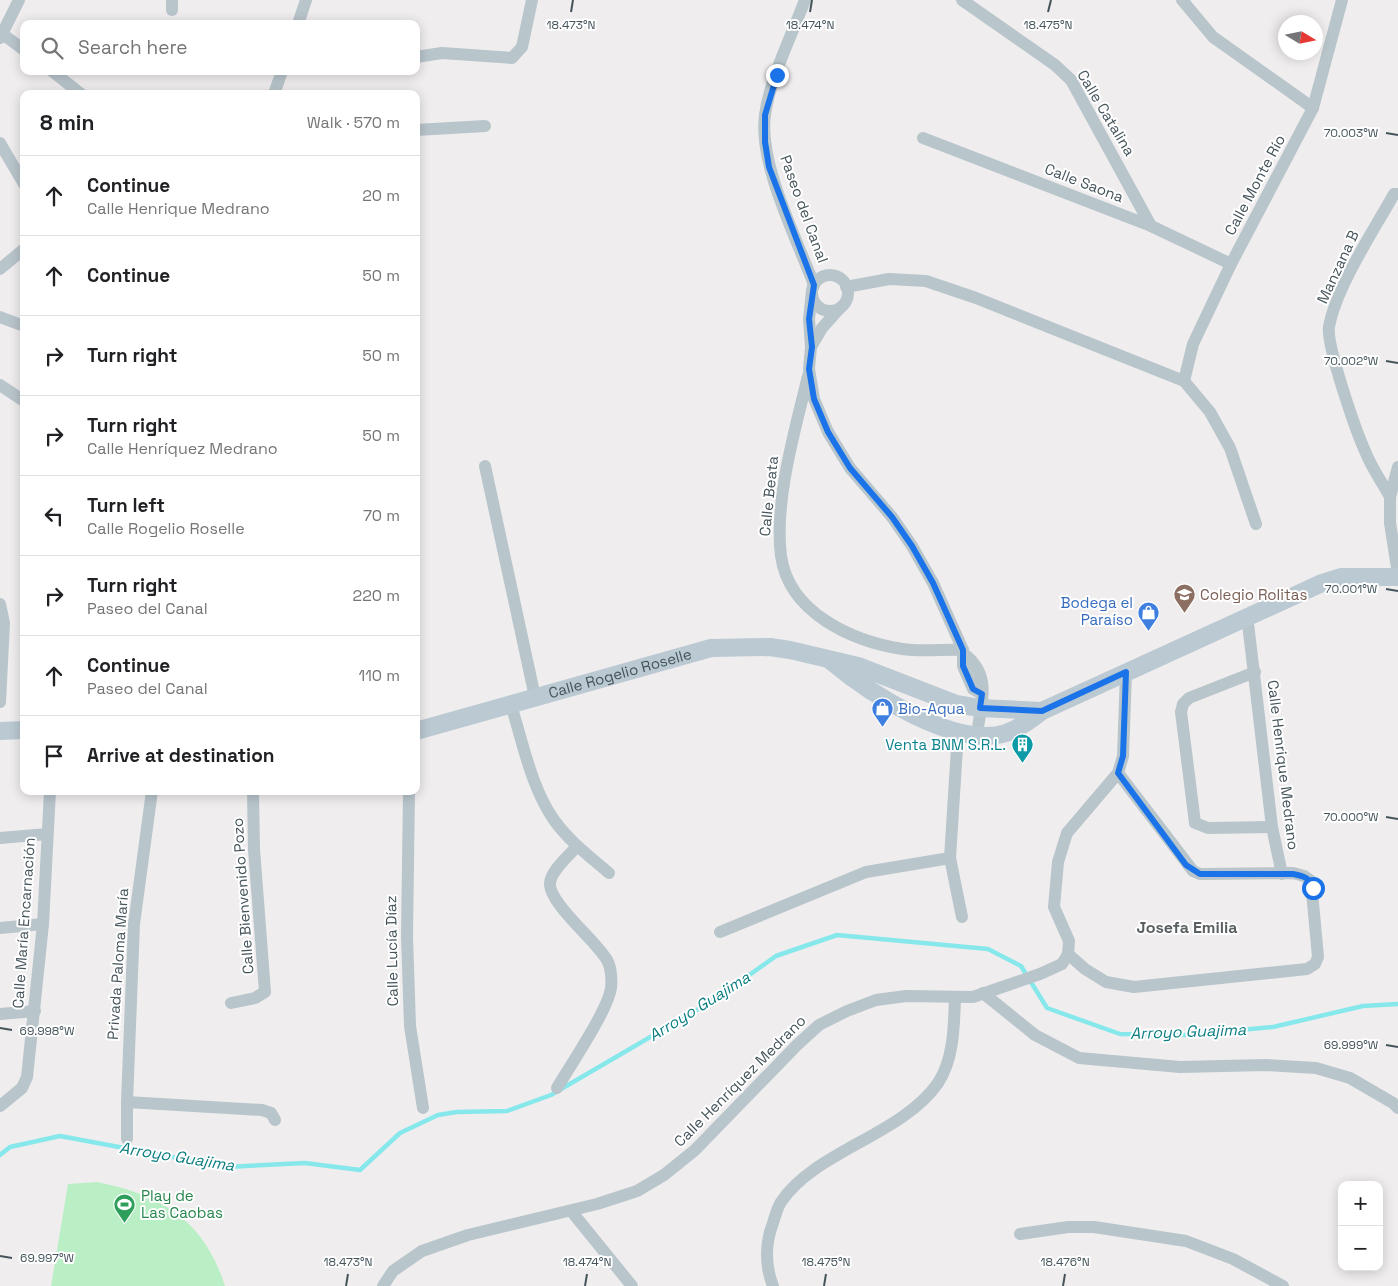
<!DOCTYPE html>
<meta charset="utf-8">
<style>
:root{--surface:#fff;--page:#f2f2f2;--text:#202124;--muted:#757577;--line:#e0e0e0}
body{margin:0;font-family:"Space Grotesk",sans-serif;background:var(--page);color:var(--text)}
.controls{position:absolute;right:15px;bottom:15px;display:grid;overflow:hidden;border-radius:10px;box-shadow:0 2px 12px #0003}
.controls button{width:45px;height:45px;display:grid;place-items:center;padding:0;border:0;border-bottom:1px solid var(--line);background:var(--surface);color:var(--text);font:25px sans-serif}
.compass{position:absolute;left:1278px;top:15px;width:45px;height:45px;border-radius:50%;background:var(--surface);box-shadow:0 2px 12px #0003;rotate:100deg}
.stop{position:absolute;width:15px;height:15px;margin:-11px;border:4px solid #1a73e8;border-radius:50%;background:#fff}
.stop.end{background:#1a73e8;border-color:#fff;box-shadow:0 1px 5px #0008}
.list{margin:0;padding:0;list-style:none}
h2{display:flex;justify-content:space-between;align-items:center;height:65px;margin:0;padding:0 20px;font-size:21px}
h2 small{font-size:16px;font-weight:400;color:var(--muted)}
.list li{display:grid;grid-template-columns:32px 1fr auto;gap:15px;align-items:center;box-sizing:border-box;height:80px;padding:0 20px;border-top:1px solid var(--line)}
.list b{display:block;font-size:19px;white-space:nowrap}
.list p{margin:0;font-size:16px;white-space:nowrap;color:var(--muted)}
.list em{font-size:16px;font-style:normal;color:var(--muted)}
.icon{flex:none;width:28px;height:28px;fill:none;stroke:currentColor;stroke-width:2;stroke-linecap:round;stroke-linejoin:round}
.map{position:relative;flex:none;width:1398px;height:1286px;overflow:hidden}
.search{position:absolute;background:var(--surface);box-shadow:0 2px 12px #0003;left:20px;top:20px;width:400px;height:55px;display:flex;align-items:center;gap:12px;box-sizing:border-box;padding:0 18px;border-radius:10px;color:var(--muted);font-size:19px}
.panel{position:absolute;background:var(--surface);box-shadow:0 2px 12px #0003;left:20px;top:90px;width:400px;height:705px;border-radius:10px}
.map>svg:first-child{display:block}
</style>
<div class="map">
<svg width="1398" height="1286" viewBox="0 0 1398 1286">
<rect width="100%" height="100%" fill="#f0edee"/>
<path fill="#baefc6" d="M97,1182C163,1195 204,1221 225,1286H51L68,1184Z"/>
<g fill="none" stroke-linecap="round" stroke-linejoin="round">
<polyline stroke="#87e8ec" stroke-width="4.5" points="0,1155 10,1147 60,1136 226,1167 305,1163 360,1170 400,1133 438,1115 457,1112 507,1111 551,1095 717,998 776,956 837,935 988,949 1021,966 1047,1008 1120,1034 1188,1035 1273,1027 1363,1006 1398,1004"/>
<g stroke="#b8c5cb" stroke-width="12">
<path d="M805,0C792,35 770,78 765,115C758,163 797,239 814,285"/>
<polyline points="962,0 1055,65 1071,80 1151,226"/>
<polyline points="1182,0 1213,37 1313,108"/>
<polyline points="172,10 172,0"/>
<polyline points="298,24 306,0"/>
<polyline points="0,32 24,50"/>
<polyline points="0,38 19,0"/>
<polyline points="416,57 442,53 512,58 522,47 532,0"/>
<polyline points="52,71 81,94"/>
<polyline points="274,94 282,71"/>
<polyline points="416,130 485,126"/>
<polyline points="923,138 1151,226 1231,264"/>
<polyline points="0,143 24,184"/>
<polyline points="0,269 24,249"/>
<circle cx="830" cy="293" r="18"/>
<polyline points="846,287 889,279 926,281 976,298 1184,381 1210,412 1230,448 1256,524"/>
<polyline points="812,291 809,319 811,347 809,369 814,399 828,432 850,468 892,517 912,546 933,583 963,650 963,666 973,689 982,694"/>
<polyline points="0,317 24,326"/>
<polyline points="811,347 822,328 840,308"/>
<path d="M808,376C795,430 774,501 781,556C789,613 852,641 902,649C922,652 943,649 963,650"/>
<polyline points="1184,381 1193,344 1231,264 1313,108 1342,0"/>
<polyline points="0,385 24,401"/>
<polyline points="485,466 535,697"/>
<polyline points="1398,467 1390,497 1390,523 1398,574"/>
<path d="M1390,497C1382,482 1371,467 1365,451C1356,431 1326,345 1329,327C1336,287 1374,230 1394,194H1398"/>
<polyline points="0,604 4,623 0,702"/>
<polyline points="1247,615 1272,827 1282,874"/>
<path d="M963,653C993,675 981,703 977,734"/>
<polyline points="1255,672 1189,698 1183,704 1181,712 1195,823 1208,828 1272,827"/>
<path d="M511,705C523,743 531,787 554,820C569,841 589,856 609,873"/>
<polyline points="409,791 407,936 410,1026 423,1108"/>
<polyline points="0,838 47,834"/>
<polyline points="950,858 962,917"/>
<polyline points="0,928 43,924"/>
<polyline points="720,932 866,872 950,858 958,732"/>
<polyline points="1068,954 1085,969 1106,982 1134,987 1307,969 1315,964 1318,957 1311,881 1304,876 1293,873 1200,874 1193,871 1118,773"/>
<polyline points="983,993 1035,1035 1079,1058 1180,1067 1266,1065 1316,1068 1350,1078 1393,1103 1398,1108"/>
<polyline points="231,1003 255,998 265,992 254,849 253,791"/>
<polyline points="0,1014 35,1011"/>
<path d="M557,1088C570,1066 608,1010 611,988C612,981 611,968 608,962C599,943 548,903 550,883C551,870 569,856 577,846"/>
<polyline points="127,1102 262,1110 271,1113 275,1120"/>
<polyline points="0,1106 22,1088 27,1077 43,924 50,791"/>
<polyline points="127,1139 127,1102 134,924 152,791"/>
<polyline points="572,1212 632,1286"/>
<polyline points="1020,1234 1068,1227 1094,1227 1186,1241 1233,1259 1283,1286"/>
<polyline points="383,1286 393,1271 422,1251 468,1235 597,1204 637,1191 664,1175 695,1150 797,1045 819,1025 847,1011 876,1000 906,996 973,997 1040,974 1062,964 1068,954 1069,941 1054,907 1058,862 1067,833 1118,773 1123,756 1126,672"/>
<path d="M773,1286C765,1266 765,1243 773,1223C775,1217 777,1208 781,1202C815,1151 902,1135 938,1083C954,1059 954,1025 955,998"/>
</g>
<g stroke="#bac9d2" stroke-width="18">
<path d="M831,661C869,693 955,749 1006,733C1020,728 1031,720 1042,711L1322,583L1341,577H1398"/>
<polyline points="0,731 24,730"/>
<path id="s1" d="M416,731L711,648L770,647L790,650L858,666L956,704L980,708L1042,711"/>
</g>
</g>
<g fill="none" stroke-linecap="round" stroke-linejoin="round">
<path stroke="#1a73e8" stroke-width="6" d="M777,75L765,115V142L769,167L814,285L809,319L812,347L809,369L814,399L828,432L850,468L892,517L912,546L933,583L963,650V666L973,689L982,694L980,708L1042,711L1126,672L1123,756L1118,773L1186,865L1200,874H1293C1304,876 1310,878 1313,888"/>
</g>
<path fill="none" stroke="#45545b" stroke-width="2" d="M571,12L573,0M810,12L812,0M1048,12L1051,0M1386,133L1398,135M1386,361L1398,363M1386,589L1398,591M1386,817L1398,819M0,1028L12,1030M1386,1045L1398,1047M0,1256L12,1258M346,1286L348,1274M585,1286L587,1274M824,1286L826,1274M1063,1286L1065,1274"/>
<defs>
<symbol id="school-pin" viewBox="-11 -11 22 30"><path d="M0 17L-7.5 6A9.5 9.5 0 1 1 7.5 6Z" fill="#8d6e63" stroke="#fff"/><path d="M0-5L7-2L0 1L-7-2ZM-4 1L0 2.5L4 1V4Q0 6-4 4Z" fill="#fff"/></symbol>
<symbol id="shop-pin" viewBox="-11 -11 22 30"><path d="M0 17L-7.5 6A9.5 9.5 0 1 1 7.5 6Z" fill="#3f7fe0" stroke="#fff"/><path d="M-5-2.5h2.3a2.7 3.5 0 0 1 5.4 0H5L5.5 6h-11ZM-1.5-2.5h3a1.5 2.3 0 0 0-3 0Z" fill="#fff"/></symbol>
<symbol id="building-pin" viewBox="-11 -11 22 30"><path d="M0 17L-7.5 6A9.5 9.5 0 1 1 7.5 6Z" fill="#0f9aa8" stroke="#fff"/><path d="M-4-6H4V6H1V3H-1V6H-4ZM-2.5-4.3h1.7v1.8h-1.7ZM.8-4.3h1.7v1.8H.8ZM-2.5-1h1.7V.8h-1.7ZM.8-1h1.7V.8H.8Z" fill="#fff"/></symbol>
<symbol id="stadium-pin" viewBox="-11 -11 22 30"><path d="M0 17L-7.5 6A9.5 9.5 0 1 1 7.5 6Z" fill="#2e9e5b" stroke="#fff"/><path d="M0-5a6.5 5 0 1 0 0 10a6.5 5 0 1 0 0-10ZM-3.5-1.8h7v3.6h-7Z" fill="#fff"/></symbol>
</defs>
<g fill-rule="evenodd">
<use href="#school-pin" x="1172" y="582" width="25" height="34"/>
<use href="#shop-pin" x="1136" y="600" width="25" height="34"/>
<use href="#shop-pin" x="870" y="696" width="25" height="34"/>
<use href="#building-pin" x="1010" y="732" width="25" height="34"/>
<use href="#stadium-pin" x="112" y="1192" width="25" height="34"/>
</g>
<g text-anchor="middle" stroke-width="4" stroke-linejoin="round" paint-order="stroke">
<g font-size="15" fill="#45545b" stroke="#fff">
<text transform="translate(1106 113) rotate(59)" y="5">Calle Catalina</text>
<text transform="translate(1084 183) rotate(21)" y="5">Calle Saona</text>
<text transform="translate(1255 185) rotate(-62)" y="5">Calle Monte Río</text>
<text transform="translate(804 209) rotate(70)" y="5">Paseo del Canal</text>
<text transform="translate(1338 267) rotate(-65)" y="5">Manzana B</text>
<text transform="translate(769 496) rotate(-84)" y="5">Calle Beata</text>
<text dy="5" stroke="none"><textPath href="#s1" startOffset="212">Calle Rogelio Roselle</textPath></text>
<text transform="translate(1283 765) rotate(83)" y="5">Calle Henrique Medrano</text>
<text transform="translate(243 896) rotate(-94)" y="5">Calle Bienvenido Pozo</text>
<text transform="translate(24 923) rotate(-86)" y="5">Calle María Encarnación</text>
<text transform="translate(392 951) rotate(-91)" y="5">Calle Lucía Díaz</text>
<text transform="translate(118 964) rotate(-86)" y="5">Privada Paloma María</text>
<text transform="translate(740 1081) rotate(-45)" y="5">Calle Henríquez Medrano</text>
</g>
<g font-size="15" fill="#785e54" stroke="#fff" text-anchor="start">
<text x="1200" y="600">Colegio Rolitas</text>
</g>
<g font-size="15" fill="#366cbe" stroke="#fff" text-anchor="end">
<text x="1133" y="608">Bodega el<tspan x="1133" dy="17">Paraíso</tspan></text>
<text x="898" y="714" text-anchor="start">Bio-Aqua</text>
</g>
<g font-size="15" fill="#0d838f" stroke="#fff" text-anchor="end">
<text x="1006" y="750">Venta BNM S.R.L.</text>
</g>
<g font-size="15" fill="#27864d" stroke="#fff" text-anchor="start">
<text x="141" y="1201">Play de<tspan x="141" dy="17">Las Caobas</tspan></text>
</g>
<g font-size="16" font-weight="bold" fill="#5a5f62" stroke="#fff">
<text x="1187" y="933">Josefa Emilia</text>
</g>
<g font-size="16" font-style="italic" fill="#0c7e82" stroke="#fff">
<text transform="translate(699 1006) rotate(-32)" y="6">Arroyo Guajima</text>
<text transform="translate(1188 1031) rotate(-2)" y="6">Arroyo Guajima</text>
<text transform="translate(177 1156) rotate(9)" y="6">Arroyo Guajima</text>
</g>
</g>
<g font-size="12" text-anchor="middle" fill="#45545b" stroke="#fff" stroke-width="4" stroke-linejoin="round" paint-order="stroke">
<text x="571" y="29">18.473°N</text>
<text x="810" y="29">18.474°N</text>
<text x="1048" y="29">18.475°N</text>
<text x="1351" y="137">70.003°W</text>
<text x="1351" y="365">70.002°W</text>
<text x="1351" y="593">70.001°W</text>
<text x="1351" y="821">70.000°W</text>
<text x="47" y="1035">69.998°W</text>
<text x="1351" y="1049">69.999°W</text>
<text x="47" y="1262">69.997°W</text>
<text x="348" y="1266">18.473°N</text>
<text x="587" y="1266">18.474°N</text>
<text x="826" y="1266">18.475°N</text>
<text x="1065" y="1266">18.476°N</text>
</g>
</svg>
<div class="controls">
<button>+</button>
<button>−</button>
</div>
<svg class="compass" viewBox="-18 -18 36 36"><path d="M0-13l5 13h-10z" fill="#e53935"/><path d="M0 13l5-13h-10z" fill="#757577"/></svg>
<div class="stop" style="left:1313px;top:888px"></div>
<div class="stop end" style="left:777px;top:75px"></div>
<div class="search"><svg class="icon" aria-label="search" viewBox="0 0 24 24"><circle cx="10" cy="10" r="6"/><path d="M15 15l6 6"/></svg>Search here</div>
<section class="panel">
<h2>8 min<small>Walk · 570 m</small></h2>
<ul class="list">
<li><svg class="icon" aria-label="ahead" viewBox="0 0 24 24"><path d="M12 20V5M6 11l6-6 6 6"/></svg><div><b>Continue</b><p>Calle Henrique Medrano</p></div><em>20 m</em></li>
<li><svg class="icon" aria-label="ahead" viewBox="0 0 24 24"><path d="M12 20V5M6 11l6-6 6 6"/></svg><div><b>Continue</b></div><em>50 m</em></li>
<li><svg class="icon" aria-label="right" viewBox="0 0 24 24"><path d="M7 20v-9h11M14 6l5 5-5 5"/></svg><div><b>Turn right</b></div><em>50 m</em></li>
<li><svg class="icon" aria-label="right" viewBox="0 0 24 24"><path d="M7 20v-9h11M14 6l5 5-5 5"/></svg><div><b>Turn right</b><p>Calle Henríquez Medrano</p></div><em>50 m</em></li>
<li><svg class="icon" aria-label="left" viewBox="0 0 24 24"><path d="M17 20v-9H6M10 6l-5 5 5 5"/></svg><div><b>Turn left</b><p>Calle Rogelio Roselle</p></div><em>70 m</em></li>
<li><svg class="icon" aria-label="right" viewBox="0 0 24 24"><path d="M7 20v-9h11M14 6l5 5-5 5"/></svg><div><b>Turn right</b><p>Paseo del Canal</p></div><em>220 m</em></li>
<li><svg class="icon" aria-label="ahead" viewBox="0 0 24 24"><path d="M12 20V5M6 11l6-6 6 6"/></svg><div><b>Continue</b><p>Paseo del Canal</p></div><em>110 m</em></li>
<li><svg class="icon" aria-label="arrive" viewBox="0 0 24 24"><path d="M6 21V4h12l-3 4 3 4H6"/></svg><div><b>Arrive at destination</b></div></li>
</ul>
</section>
</div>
